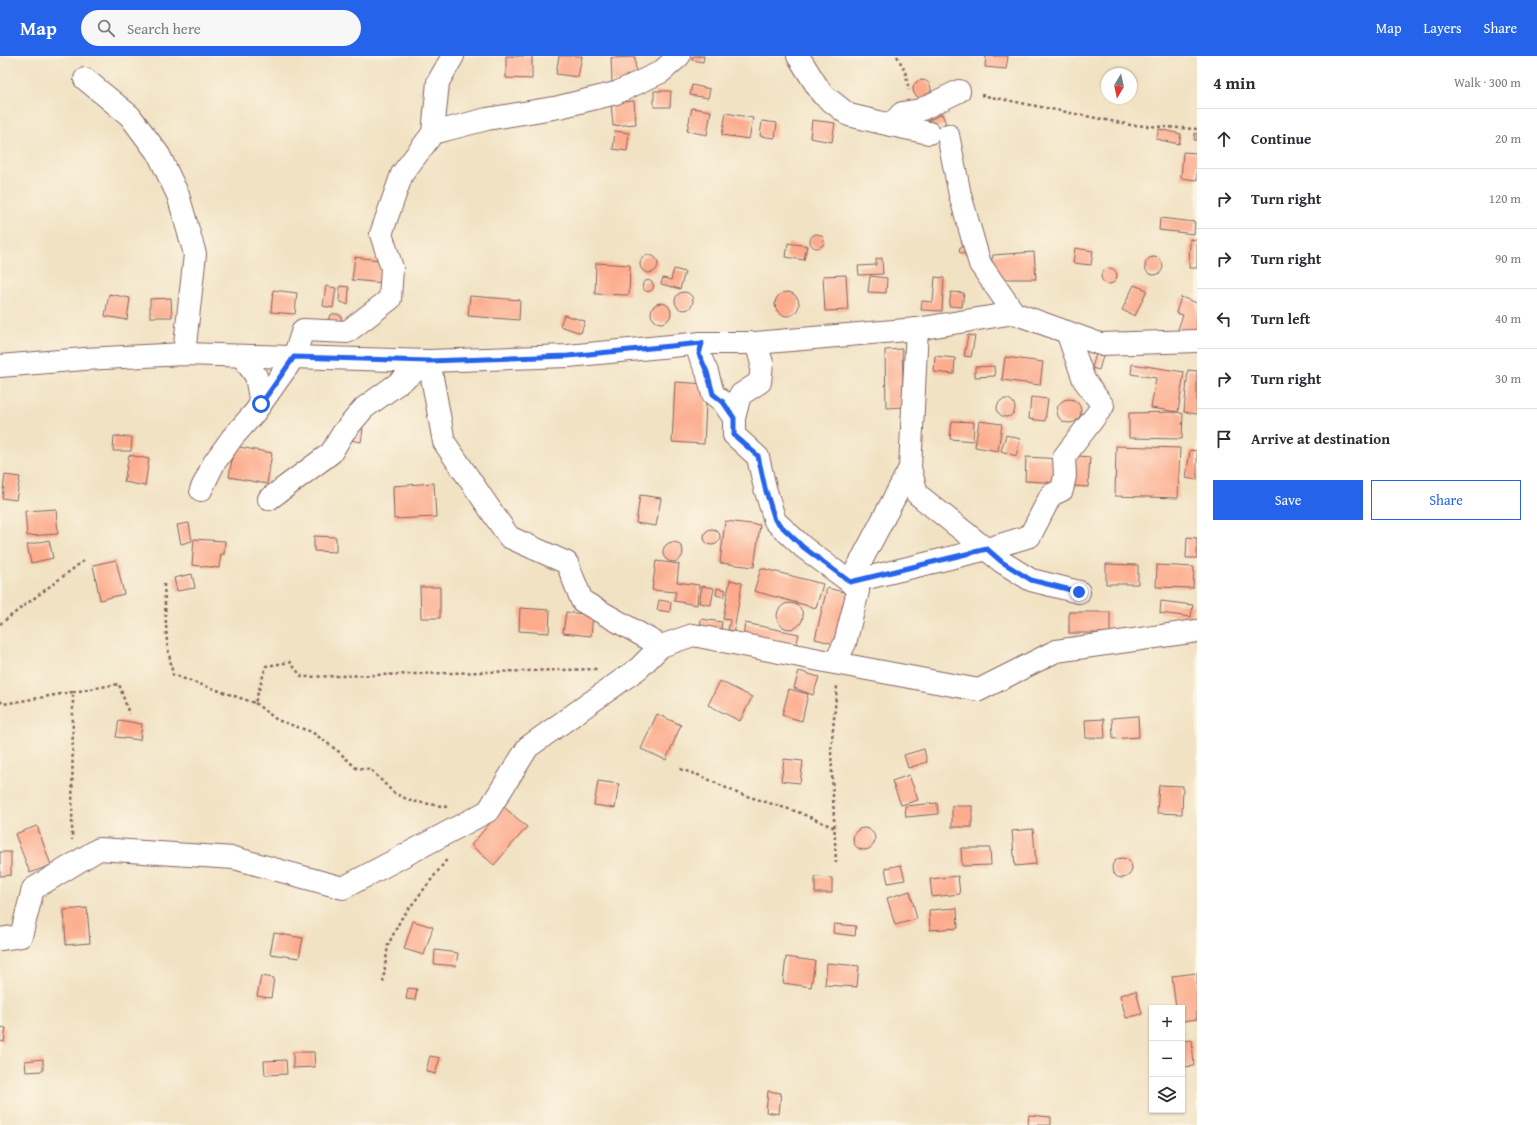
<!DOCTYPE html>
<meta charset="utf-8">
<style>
:root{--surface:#fff;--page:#f7f7f7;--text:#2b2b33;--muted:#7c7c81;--line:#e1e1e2;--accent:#2563eb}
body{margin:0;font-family:"Gentium Book Plus",serif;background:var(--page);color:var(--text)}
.controls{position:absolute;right:12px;bottom:12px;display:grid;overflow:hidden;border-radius:0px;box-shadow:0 1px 3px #0004}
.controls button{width:36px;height:36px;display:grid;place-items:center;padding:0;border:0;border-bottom:1px solid var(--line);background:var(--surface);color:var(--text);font:20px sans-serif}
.compass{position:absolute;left:1101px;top:12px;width:36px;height:36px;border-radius:50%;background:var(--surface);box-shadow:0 1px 3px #0004;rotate:189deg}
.stop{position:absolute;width:12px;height:12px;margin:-9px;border:3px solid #2563eb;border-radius:50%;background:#fff}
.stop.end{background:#2563eb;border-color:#fff;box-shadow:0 1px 4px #0008}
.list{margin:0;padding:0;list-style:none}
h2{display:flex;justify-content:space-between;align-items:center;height:52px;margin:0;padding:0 16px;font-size:17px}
h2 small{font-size:13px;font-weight:400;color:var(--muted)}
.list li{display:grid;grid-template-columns:26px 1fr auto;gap:12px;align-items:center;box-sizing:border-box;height:60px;padding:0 16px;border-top:1px solid var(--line)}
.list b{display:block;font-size:15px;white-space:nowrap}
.list em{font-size:13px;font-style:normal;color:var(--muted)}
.actions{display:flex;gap:8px;padding:12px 16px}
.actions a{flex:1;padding:9px 0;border:1px solid var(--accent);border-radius:0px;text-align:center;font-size:14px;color:var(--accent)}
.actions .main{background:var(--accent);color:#fff}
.icon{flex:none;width:22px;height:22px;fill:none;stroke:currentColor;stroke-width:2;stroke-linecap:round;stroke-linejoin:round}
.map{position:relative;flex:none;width:1197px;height:1069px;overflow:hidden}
header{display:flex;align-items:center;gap:24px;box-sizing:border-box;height:56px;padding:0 20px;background:var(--accent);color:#fff}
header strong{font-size:19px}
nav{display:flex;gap:22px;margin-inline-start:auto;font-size:14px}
.search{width:280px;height:36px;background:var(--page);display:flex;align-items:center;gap:10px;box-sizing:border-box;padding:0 14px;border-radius:22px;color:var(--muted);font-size:15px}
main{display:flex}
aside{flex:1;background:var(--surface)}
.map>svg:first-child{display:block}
</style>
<header>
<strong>Map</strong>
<div class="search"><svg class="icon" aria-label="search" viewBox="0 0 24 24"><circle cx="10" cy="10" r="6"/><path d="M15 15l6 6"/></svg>Search here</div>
<nav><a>Map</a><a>Layers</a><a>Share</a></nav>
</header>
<main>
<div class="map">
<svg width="1197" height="1069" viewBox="0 0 1197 1069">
<rect width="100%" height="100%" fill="#fcf5e5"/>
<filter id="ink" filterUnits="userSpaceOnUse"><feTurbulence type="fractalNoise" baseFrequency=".025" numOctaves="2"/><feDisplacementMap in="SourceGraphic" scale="8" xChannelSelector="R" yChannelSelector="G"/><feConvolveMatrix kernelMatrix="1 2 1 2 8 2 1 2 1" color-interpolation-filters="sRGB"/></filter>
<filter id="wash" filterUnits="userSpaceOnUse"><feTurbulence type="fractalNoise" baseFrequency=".012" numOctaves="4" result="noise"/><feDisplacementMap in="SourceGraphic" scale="16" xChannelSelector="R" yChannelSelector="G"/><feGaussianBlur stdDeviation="0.9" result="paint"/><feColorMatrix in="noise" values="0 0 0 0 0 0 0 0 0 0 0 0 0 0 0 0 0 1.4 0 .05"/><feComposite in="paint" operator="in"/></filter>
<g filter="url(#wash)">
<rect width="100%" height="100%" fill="#f1e2c3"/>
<g id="blocks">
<g fill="#fcac8d">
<polygon points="506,0 532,0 532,23 506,22"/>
<polygon points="559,0 582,0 578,21 556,18"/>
<polygon points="693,0 704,0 703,6 692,4"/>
<polygon points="986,0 1008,0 1006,13 985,11"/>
<polygon points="635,1 636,23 630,26 612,26 611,2"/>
<circle cx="922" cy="33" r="9"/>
<polygon points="692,29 710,33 708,42 690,39"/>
<polygon points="654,35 671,35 670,51 654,51"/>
<polygon points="634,45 636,68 613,70 611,47"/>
<polygon points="692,52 711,55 707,79 687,75"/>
<polygon points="726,57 753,62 749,83 722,79"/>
<polygon points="942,58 946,68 930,74 927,65"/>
<polygon points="812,64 835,67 832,86 810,82"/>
<polygon points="762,65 777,67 775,82 760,80"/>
<polygon points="1159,73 1181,78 1179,88 1156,83"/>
<polygon points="615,75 629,77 627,95 613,93"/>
<polygon points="1195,77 1197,78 1197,84 1194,84"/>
<polygon points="1183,96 1197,97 1197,124 1181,122"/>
<polygon points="1160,162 1195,166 1194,178 1159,174"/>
<circle cx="817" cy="185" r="7"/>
<polygon points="1190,183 1197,184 1197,212 1189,212"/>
<polygon points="788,187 807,190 804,204 786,201"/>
<polygon points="960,191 966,192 965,198 959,196"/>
<polygon points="1075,192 1093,195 1091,209 1073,207"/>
<polygon points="1034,196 1036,223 996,223 990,211 993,199"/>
<circle cx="649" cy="208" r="9"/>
<polygon points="355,201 387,205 384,227 352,224"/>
<circle cx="1154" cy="210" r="9"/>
<polygon points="882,202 883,218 859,219 858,210 876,209 876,203"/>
<polygon points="596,207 630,209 629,239 595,238"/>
<circle cx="1109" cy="220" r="8"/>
<polygon points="674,213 685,216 680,233 661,228 663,222 671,224"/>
<polygon points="846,219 848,254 825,255 823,220"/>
<polygon points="870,220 887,222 886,237 868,236"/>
<polygon points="935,221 944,222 942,255 921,254 922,245 933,246"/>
<circle cx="648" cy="230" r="5.5"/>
<polygon points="1134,229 1147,234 1135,260 1122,254"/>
<polygon points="326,230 336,232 333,252 323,250"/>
<polygon points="340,230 349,231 348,249 339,245"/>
<polygon points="273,234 297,237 295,258 271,256"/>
<circle cx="684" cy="245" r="9"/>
<polygon points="951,236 964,237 962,251 949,250"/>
<circle cx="787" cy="248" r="12"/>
<polygon points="109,238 130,242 127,264 105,260"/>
<polygon points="470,240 520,244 519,264 468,260"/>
<polygon points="1181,241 1197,247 1197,272 1193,284 1176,279 1183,259 1176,257"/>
<polygon points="171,242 172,261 150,261 150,243"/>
<circle cx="661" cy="257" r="10"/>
<polygon points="332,258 337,258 341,260 342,267 328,266 329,261"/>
<polygon points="564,259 585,265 581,277 560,270"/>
<polygon points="968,279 975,280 971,301 964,300"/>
<polygon points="902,293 904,351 886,352 885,294"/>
<polygon points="1096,298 1103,300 1099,314 1092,312"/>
<polygon points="935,300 955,302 954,318 934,316"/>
<polygon points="1005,301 1043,306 1040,329 1002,324"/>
<polygon points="1132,308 1184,316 1178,356 1183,358 1182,383 1129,382 1129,357 1178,356 1151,352 1156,322 1131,318"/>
<polygon points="994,310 995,320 975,321 975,311"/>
<polygon points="1188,314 1197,315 1197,358 1184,356"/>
<polygon points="675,326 707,328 704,388 672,386"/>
<polygon points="1031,341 1048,343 1045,365 1029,363"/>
<circle cx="1006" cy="352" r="9"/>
<circle cx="1069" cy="355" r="12"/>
<polygon points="952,365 974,366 973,385 950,383"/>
<polygon points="979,365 1002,368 998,395 975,391"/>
<polygon points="353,371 363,373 361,386 350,384"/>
<polygon points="1006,379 1020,383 1016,400 1001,395"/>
<polygon points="114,380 132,381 131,395 113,395"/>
<polygon points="234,390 272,397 267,428 229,421"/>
<polygon points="1116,390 1180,392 1178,442 1115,440"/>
<polygon points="1190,394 1197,395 1197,424 1186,422"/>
<polygon points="129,399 149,403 145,430 124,426"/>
<polygon points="1068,399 1090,401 1088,431 1074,430"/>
<polygon points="1026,401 1062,403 1061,427 1025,425"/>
<polygon points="5,419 20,421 16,444 2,442"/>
<polygon points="434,427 436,461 394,463 393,430"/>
<polygon points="640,439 661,442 656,470 636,467"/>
<polygon points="56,453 58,478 27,480 25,455"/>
<polygon points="725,465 760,469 754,511 720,507"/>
<polygon points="189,467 192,485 181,488 177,469"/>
<circle cx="712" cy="481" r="8"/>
<polygon points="314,480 336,481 336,496 314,495"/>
<polygon points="1187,481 1197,482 1197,502 1186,502"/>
<polygon points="194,483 225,485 224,498 221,498 219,512 192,509"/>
<polygon points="49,484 53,502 31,507 27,489"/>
<circle cx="673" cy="496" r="10"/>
<polygon points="116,504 124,538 100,544 93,509"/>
<polygon points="656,505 679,508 677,526 699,529 697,549 674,545 676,536 652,534"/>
<polygon points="1106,508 1138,509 1138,528 1106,528"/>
<polygon points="1157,509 1194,511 1193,532 1156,531"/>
<polygon points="761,512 823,528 816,552 754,535"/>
<polygon points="192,518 195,532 177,535 174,522"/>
<polygon points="730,524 742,527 734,575 728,574 730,564 723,563"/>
<polygon points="702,530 714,532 711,549 699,547"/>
<polygon points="420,531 440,531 440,562 421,562"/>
<polygon points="717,532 726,534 724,541 716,539"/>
<polygon points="827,532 852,538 839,589 815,583"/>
<polygon points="659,544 671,546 670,556 657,554"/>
<polygon points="1161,545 1193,549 1191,561 1160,557"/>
<circle cx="790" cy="560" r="13"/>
<polygon points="520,552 550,554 549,577 519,575"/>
<polygon points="566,556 593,559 591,580 563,577"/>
<rect x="1069" y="556" width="41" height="21"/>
<polygon points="701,563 722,566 721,573 725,574 723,583 699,579"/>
<polygon points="745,567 799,578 796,591 743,580"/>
<polygon points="799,615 819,621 813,639 794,632"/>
<polygon points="720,625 752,641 740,665 708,649"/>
<polygon points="789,633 808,638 802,665 782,659"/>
<polygon points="657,658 681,669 666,704 641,693"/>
<polygon points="1138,660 1139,681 1113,683 1112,662"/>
<polygon points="1104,663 1105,682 1086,682 1085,664"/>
<polygon points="119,664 142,668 140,684 116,681"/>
<polygon points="924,693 927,706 908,712 904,699"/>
<polygon points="784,703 803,705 800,727 781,725"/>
<polygon points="909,719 918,744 901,749 892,725"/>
<polygon points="598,725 619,728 615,752 594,749"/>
<polygon points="1159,729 1183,730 1182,758 1157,757"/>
<polygon points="937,747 938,758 906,761 905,750"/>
<rect x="952" y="750" width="20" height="21"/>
<polygon points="504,751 527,771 494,809 471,789"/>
<polygon points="37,770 51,809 30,817 15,778"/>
<circle cx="864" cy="783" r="11"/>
<polygon points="1033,773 1036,808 1015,810 1012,775"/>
<polygon points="961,792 990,792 991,809 962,810"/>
<polygon points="0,796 11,796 11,819 0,820"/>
<circle cx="1122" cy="812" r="10"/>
<polygon points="901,809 905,824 888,827 885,812"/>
<polygon points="958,820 960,838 932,841 930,823"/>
<polygon points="815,821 832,822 832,837 815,837"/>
<polygon points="910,835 917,863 895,869 887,842"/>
<polygon points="87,852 90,887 66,889 64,854"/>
<polygon points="957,852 958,872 930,874 929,854"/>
<polygon points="413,865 433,871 424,899 404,893"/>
<polygon points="834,868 856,870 855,880 833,877"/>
<polygon points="274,877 303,882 299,902 270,898"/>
<polygon points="435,894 458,897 456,910 434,908"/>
<polygon points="786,901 815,905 811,931 783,927"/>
<polygon points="827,907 859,910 857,931 825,929"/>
<polygon points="1197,917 1197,963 1182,965 1182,952 1176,952 1172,920"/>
<polygon points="261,920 274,922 271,942 257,940"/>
<polygon points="408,932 417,933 415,944 406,943"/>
<polygon points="1136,935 1142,958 1126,962 1120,939"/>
<polygon points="0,971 6,972 4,986 0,985"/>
<polygon points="1192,984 1194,1010 1182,1011 1182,985"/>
<polygon points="293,996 314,996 315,1011 293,1012"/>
<polygon points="430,1000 440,1002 435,1018 426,1015"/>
<polygon points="43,1003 43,1015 26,1016 25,1005"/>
<polygon points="286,1004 287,1018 265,1019 264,1005"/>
<polygon points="768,1035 781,1037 779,1058 766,1056"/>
<polygon points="1029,1059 1051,1061 1051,1069 1028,1069"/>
</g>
</g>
</g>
<g filter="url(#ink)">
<use href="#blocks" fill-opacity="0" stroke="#846360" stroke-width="1"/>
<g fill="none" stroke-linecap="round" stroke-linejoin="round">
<defs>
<g id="street">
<polyline points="798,0 822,38 849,59 891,69 902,57 920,54 959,35"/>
<polyline points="85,23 130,60 159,99 178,139 195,198 184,298"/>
<polyline points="891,69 929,77"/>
<polyline points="433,77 438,26 453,0"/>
<polyline points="948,79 960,139 980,208 1014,257"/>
<polyline points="702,287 699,298 707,316 713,338 723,346 734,362"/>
<polyline points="756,287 762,307 760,326 740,339 734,362 734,379 758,401 765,432 775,465 803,491 850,526 987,493 1030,480 1051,439 1062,434 1065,420 1064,401 1103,350 1084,324 1067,276"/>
<polyline points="242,300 256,320 261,348"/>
<polyline points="910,412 917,438 1002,506 1031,524 1079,536"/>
<polyline points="201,434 214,407 232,382 255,356 294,301 303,274 347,276 390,243 392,212 381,178 402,118 433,77 487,63 559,51 616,37 661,16 679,0"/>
<polyline points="269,443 331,397 343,377 364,352 429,305 444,386 509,481 567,507 582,545 661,590"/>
<polyline points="835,607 979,634 1056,595 1197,575"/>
<polyline points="0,883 21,880 33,833 99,793 234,802 343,832 488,755 528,691 639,612 661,590 693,579 835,607 845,587 858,535 850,526 910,412 917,273"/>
</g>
<polyline id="secondary" points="0,310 84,303 184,298 429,305 568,300 702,287 756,287 917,273 1014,257 1100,288 1197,285"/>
</defs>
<use href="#street" stroke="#846360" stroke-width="24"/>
<use href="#secondary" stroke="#846360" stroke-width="24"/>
<g stroke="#846360" stroke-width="2.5" stroke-dasharray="3 3" stroke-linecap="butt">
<polyline points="897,0 905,15 909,34"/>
<polyline points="981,39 1131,69 1197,73"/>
<polyline points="164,528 167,587 173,619 255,647 266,610 290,606 302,621 597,613"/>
<polyline points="0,568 86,503"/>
<polyline points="73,636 119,628 129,658"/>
<polyline points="0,645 3,648 73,636 72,784"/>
<polyline points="255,647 277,664 312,676 338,695 356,712 370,713 394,737 411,745 447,751"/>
<polyline points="680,713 701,720 737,737 798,756 835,772"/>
<polyline points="836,807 831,695 837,630"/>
<polyline points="383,926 388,889 401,863 448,802"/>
</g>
<use href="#street" stroke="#fff" stroke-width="22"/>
<use href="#secondary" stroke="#fff" stroke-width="22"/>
</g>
</g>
<g fill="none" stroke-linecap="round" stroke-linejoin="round" filter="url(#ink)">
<polyline stroke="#2563eb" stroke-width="5" points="261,348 294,301 429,305 568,300 702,287 699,298 707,316 713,338 723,346 734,362 734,379 758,400 765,432 775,464 803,491 850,526 987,493 1002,506 1031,524 1079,536"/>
</g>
</svg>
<div class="controls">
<button>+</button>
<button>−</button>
<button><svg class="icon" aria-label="layers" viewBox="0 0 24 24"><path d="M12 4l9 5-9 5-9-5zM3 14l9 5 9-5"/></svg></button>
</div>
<svg class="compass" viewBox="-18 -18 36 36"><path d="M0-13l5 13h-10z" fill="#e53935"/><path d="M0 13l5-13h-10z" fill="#7c7c81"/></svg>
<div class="stop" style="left:261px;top:348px"></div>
<div class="stop end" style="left:1079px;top:536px"></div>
</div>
<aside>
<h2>4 min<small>Walk · 300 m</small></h2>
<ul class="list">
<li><svg class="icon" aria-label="ahead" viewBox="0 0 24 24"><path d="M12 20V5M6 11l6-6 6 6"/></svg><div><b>Continue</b></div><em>20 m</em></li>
<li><svg class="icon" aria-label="right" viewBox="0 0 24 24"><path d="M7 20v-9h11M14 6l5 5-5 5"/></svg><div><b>Turn right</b></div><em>120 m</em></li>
<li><svg class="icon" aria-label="right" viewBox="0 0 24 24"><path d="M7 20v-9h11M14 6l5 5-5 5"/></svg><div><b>Turn right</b></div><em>90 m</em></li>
<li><svg class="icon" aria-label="left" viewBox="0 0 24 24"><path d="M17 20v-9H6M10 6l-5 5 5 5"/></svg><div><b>Turn left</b></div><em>40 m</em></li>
<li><svg class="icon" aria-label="right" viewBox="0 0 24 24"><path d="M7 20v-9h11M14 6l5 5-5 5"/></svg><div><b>Turn right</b></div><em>30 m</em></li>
<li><svg class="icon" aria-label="arrive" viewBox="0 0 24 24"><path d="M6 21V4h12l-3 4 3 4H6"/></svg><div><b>Arrive at destination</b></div></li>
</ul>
<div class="actions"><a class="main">Save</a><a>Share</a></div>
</aside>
</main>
